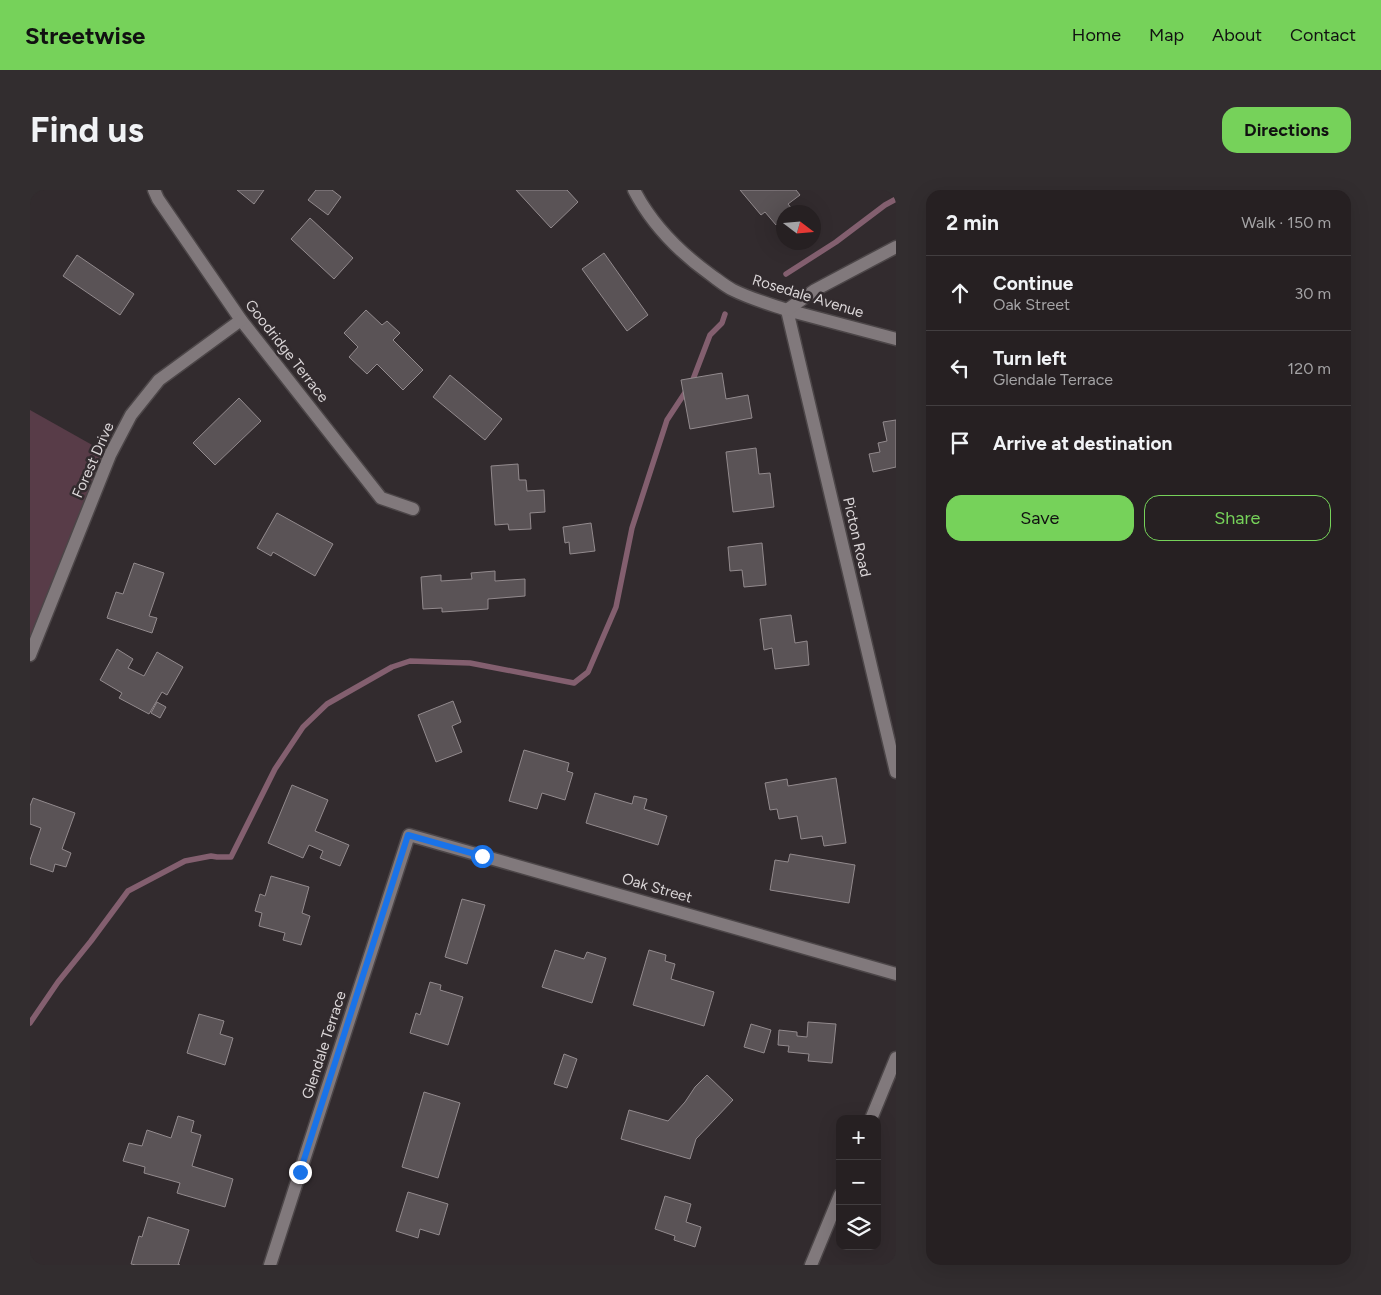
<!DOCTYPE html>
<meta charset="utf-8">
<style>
:root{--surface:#262022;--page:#322d2f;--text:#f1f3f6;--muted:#a4a3a5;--line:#423e40;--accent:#76d25a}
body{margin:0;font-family:Figtree,sans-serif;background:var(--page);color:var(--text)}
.controls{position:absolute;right:15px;bottom:15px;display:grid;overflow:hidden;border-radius:10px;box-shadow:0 5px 20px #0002}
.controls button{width:45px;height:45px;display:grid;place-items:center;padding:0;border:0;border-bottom:1px solid var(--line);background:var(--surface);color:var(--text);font:25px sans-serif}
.compass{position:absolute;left:746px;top:15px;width:45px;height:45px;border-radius:50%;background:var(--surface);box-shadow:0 5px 20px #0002;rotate:106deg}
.stop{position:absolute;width:15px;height:15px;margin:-11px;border:4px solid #1a73e8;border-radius:50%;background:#fff}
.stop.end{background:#1a73e8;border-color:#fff;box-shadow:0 1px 5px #0008}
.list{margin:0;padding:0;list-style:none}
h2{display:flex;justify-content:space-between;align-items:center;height:65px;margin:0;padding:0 20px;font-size:21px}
h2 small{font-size:16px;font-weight:400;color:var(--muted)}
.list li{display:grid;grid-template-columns:32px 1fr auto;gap:15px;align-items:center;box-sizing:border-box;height:75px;padding:0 20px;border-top:1px solid var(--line)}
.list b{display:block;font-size:19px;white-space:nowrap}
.list p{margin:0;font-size:16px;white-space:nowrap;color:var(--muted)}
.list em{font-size:16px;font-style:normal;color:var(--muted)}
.actions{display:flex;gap:10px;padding:15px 20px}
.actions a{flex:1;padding:11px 0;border:1px solid var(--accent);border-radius:15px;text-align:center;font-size:18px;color:var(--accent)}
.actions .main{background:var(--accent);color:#111}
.icon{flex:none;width:28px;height:28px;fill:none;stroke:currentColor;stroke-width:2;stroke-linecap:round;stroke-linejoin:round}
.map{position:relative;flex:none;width:866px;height:1075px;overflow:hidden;border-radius:15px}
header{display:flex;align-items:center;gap:30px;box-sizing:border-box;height:70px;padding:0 25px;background:var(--accent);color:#111}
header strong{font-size:24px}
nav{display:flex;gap:28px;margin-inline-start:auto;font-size:18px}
.intro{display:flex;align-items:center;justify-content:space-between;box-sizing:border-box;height:120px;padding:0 30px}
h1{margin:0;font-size:35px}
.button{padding:12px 22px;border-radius:15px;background:var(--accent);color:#111;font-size:18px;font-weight:700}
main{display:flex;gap:30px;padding:0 30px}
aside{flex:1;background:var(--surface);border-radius:15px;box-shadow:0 5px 20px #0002}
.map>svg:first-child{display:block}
</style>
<header>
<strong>Streetwise</strong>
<nav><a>Home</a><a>Map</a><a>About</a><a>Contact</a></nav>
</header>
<div class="intro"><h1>Find us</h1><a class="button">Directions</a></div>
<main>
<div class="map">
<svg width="866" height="1075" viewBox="0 0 866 1075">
<rect width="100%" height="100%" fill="#322b2e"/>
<polygon fill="#583c48" points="0,220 80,265 0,465"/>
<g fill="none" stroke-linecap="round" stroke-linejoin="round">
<g stroke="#835f6f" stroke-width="5.5">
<polyline points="756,84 806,52 855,15 866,9"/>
<polyline points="0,833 28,792 61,751 98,701 155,671 181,666 187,667 201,667 245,579 273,537 297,514 362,477 380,471 440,473 544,493 558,482 586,417 602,338 637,230 662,192 680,145 692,133 695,124"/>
</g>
</g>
<g fill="#5a5356" stroke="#928a8d">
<polygon points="207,0 234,0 224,14"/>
<polygon points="286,0 302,0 311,7 298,25 278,10"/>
<polygon points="486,0 537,0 548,12 521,38"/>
<polygon points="710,0 766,0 770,5 758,14 763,20 761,22 754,22 754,28 746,35 735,22 731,25"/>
<polygon points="280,28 323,68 304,89 261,49"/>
<polygon points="574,63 618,125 597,141 552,79"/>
<polygon points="47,65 104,104 90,125 33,86"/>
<polygon points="336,120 352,135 357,131 370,143 363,150 393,180 373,200 347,174 337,184 319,167 328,157 314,143"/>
<polygon points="692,183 696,209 718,205 722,228 660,239 651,190"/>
<polygon points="420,185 472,229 455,250 403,207"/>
<polygon points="209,208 231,231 185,275 163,253"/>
<polygon points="866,230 866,277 843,282 839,264 850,262 848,253 857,251 853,232"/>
<polygon points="726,258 729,284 740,283 744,317 703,322 696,262"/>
<polygon points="488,274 489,290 496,290 497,301 514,300 515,322 500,323 501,339 479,340 478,334 465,335 461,276"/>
<polygon points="247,323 303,354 285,386 243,362 241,366 227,358"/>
<polygon points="561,333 565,361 540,364 539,352 535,353 533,337"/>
<polygon points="732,353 736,395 714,397 712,380 700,381 698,357"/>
<polygon points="104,373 134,383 119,426 127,428 122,443 77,428 86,402 93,404"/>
<polygon points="465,381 465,391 495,389 495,406 458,409 458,419 412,422 412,418 393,419 391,387 411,385 411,391 442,389 441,383"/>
<polygon points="761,425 765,453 777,451 779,475 745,479 742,458 734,460 730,429"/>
<polygon points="87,459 103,469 98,478 114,486 127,462 153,477 137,505 132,502 119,524 89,508 92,503 70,490"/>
<polygon points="423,511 431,532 422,536 432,562 406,572 388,525"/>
<polygon points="127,512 136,517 130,528 121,523"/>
<polygon points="494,560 539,573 537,581 543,583 535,610 512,603 507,619 479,611"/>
<polygon points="806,588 816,653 794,656 792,646 771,649 767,626 749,629 747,619 740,620 735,593 757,589 758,596"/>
<polygon points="262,595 298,610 285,641 319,655 310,676 290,668 293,661 279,655 273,668 238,653"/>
<polygon points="565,603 602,614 604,606 617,609 614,619 637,626 628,655 556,633"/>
<polygon points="3,608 45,623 32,659 41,663 36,677 25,674 23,682 0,674 0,670 11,638 0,634 0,616"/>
<polygon points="760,664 825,675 819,713 740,700 745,670 758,672"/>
<polygon points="241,686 279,697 272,723 280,726 271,755 253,750 255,743 229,736 232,723 225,721 230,704 235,706"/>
<polygon points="432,709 455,715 437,774 415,767"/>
<polygon points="525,760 554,769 557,762 576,768 562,813 512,797"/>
<polygon points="619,760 636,765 635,771 645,774 641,789 684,802 674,836 603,815"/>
<polygon points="400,792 411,795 410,800 433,807 418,855 380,843 386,823 390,825"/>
<polygon points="169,824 194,831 190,844 203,848 195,875 157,863"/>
<polygon points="778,832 806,834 802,873 778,871 779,864 758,862 759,856 748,855 749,840 767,842 767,846 777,847"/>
<polygon points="721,834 741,840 734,863 714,857"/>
<polygon points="534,864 547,869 537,898 524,894"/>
<polygon points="677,885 703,910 666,949 660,969 591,949 599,920 638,931 655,912 665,897"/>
<polygon points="394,902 430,913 408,988 372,977"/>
<polygon points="148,926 164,931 161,942 171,945 162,976 203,989 195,1017 147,1003 150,993 114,983 115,977 93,971 99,953 112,956 117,940 141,948"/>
<polygon points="378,1002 418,1014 409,1045 390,1039 388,1048 366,1041"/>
<polygon points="635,1006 661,1014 656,1032 671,1037 665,1057 644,1050 645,1046 625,1039"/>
<polygon points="118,1027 159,1040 148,1075 150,1075 106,1075 101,1074 109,1046 112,1047"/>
</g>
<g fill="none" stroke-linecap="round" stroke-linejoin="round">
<defs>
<g id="street">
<polyline points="124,0 128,9 211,130 351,308 383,319"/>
<polyline points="866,149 757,120 866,582"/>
<polyline points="0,465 80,265 101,225 129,190 211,130"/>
<polyline points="841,929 866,868"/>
<polyline points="240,1075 379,645 866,784"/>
<polyline points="781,1075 810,1005"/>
</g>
<path id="secondary" d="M604,0C622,35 649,62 681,85C688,90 695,96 703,100C721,109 739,114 757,120L785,100L866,57"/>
</defs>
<use href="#street" stroke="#4c4648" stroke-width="15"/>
<use href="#secondary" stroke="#4c4648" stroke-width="15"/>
<use href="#street" stroke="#81797c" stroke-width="12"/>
<use href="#secondary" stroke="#81797c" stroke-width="12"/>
</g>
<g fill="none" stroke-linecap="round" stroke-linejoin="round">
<polyline stroke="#1a73e8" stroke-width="6" points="270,982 378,645 452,666"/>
</g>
<g text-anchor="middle" stroke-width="5" stroke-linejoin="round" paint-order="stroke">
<g font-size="15" fill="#dad5d7" stroke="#322b2e">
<text transform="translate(778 106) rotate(17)" y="5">Rosedale Avenue</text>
<text transform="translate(257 161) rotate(52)" y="5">Goodridge Terrace</text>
<text transform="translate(63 270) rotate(-66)" y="5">Forest Drive</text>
<text transform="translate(827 347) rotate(77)" y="5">Picton Road</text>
<text transform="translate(627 698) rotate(16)" y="5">Oak Street</text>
<text transform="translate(294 855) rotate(-72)" y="5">Glendale Terrace</text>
</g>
</g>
</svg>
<div class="controls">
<button>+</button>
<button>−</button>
<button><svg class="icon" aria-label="layers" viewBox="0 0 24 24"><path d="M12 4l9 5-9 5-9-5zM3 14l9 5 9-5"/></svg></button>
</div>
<svg class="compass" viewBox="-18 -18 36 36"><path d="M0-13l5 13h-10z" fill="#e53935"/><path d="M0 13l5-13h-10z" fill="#a4a3a5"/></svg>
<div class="stop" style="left:452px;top:666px"></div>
<div class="stop end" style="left:270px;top:982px"></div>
</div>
<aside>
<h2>2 min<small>Walk · 150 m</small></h2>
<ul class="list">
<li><svg class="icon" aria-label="ahead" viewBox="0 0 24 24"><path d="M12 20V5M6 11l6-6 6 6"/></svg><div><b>Continue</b><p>Oak Street</p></div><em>30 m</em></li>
<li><svg class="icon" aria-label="left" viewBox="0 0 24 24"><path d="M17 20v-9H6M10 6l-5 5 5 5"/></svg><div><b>Turn left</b><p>Glendale Terrace</p></div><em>120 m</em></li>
<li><svg class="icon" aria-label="arrive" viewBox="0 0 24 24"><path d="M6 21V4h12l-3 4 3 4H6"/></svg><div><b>Arrive at destination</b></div></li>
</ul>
<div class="actions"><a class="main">Save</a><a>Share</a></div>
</aside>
</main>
